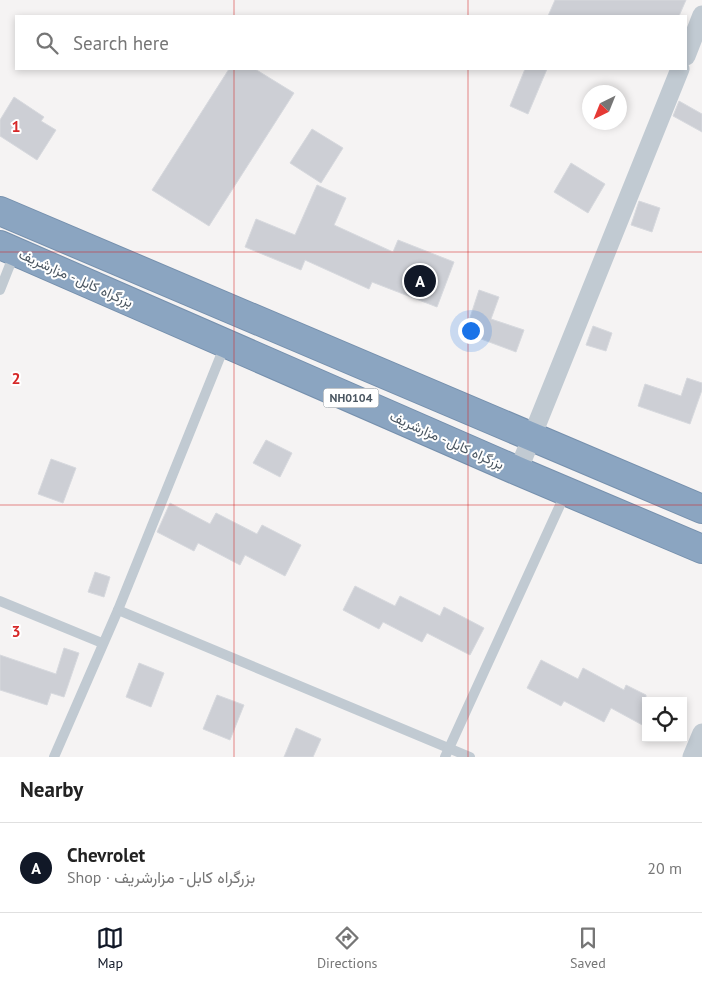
<!DOCTYPE html>
<meta charset="utf-8">
<style>
:root{--surface:#fff;--page:#f2f2f2;--text:#222;--muted:#767676;--line:#e0e0e0;--accent:#111827}
body{margin:0;font-family:"PT Sans",Vazirmatn,sans-serif;background:var(--page);color:var(--text)}
.controls{position:absolute;right:15px;bottom:15px;display:grid;overflow:hidden;border-radius:0px;box-shadow:0 2px 8px #0003}
.controls button{width:45px;height:45px;display:grid;place-items:center;padding:0;border:0;border-bottom:1px solid var(--line);background:var(--surface);color:var(--text);font:25px sans-serif}
.compass{position:absolute;left:582px;top:85px;width:45px;height:45px;border-radius:50%;background:var(--surface);box-shadow:0 2px 8px #0003;rotate:223deg}
.you{position:absolute;left:470px;top:330px;width:18px;height:18px;margin:-12px;border:4px solid #fff;border-radius:50%;background:#1a73e8;box-shadow:0 0 0 8px #1a73e833}
.badge{display:grid;place-items:center;width:32px;height:32px;border-radius:50%;background:var(--accent);color:#fff;font-size:16px;font-weight:700}
.pin{position:absolute;translate:-50% -50%;border:2px solid #fff;box-shadow:0 1px 5px #0006}
.list{margin:0;padding:0;list-style:none}
h2{display:flex;justify-content:space-between;align-items:center;height:65px;margin:0;padding:0 20px;font-size:21px}
h2 small{font-size:16px;font-weight:400;color:var(--muted)}
.list li{display:grid;grid-template-columns:32px 1fr auto;gap:15px;align-items:center;box-sizing:border-box;height:90px;padding:0 20px;border-top:1px solid var(--line)}
.list b{display:block;font-size:19px;white-space:nowrap}
.list p{margin:0;font-size:16px;white-space:nowrap;color:var(--muted)}
.list em{font-size:16px;font-style:normal;color:var(--muted)}
.icon{flex:none;width:28px;height:28px;fill:none;stroke:currentColor;stroke-width:2;stroke-linecap:round;stroke-linejoin:round}
.map{position:relative;flex:none;width:702px;height:757px;overflow:hidden}
.search{position:absolute;background:var(--surface);box-shadow:0 2px 8px #0003;left:15px;right:15px;top:15px;height:55px;display:flex;align-items:center;gap:12px;box-sizing:border-box;padding:0 18px;border-radius:0px;color:var(--muted);font-size:19px}
.sheet{height:155px;background:var(--surface)}
nav{display:flex;justify-content:space-around;align-items:center;box-sizing:border-box;height:70px;border-top:1px solid var(--line);background:var(--surface);font-size:14px;color:var(--muted)}
nav a{display:grid;justify-items:center;gap:2px}
nav .on{color:var(--accent)}
.map>svg:first-child{display:block}
</style>
<div class="map">
<svg width="702" height="757" viewBox="0 0 702 757">
<rect width="100%" height="100%" fill="#f5f3f3"/>
<g fill="#cdcfd5" stroke="#d7d9de">
<polygon points="555,0 686,0 679,16 548,16"/>
<polygon points="229,69 255,69 294,93 209,226 152,190"/>
<polygon points="525,69 547,69 528,114 510,106"/>
<polygon points="14,97 44,117 41,121 56,130 37,160 0,136 0,120"/>
<polygon points="679,101 702,114 702,132 673,116"/>
<polygon points="312,129 343,148 321,183 290,163"/>
<polygon points="571,163 605,184 588,213 554,192"/>
<polygon points="317,185 346,198 334,225 393,252 398,240 454,262 437,307 372,282 369,289 305,260 301,270 245,247 256,219 295,235"/>
<polygon points="639,201 660,208 652,232 631,225"/>
<polygon points="479,290 499,297 491,319 524,330 516,352 465,333"/>
<polygon points="593,326 612,333 606,351 586,345"/>
<polygon points="687,378 702,383 702,390 690,424 638,406 645,384 681,396"/>
<polygon points="266,440 292,453 280,477 253,463"/>
<polygon points="51,459 76,468 63,503 38,494"/>
<polygon points="170,503 210,524 216,513 257,534 262,525 301,545 285,576 245,555 240,565 198,543 194,551 157,532"/>
<polygon points="95,572 110,577 104,597 88,592"/>
<polygon points="355,586 395,606 400,596 440,616 444,607 484,628 470,655 427,633 422,642 383,622 379,629 343,610"/>
<polygon points="64,648 79,653 64,697 51,693 47,705 0,690 0,655 56,674"/>
<polygon points="541,660 578,679 583,668 624,690 626,685 646,695 646,727 611,708 604,722 564,701 561,706 527,688"/>
<polygon points="139,663 164,673 151,707 126,697"/>
<polygon points="217,695 244,705 230,740 203,729"/>
<polygon points="296,728 321,739 313,757 284,757"/>
</g>
<g fill="none" stroke-linecap="round" stroke-linejoin="round">
<defs>
<g id="highway">
<polyline points="0,211 702,509"/>
<polyline points="0,245 518,471 702,549"/>
</g>
</defs>
<use href="#highway" stroke="#7690ad" stroke-width="30"/>
<g stroke="#c1cad2" stroke-width="10">
<polyline points="0,290 15,252"/>
<polyline points="0,601 102,643"/>
<polyline points="118,610 470,757"/>
<polyline points="54,757 118,610 225,345"/>
<polyline points="445,757 566,492"/>
</g>
<g stroke="#c1cad2" stroke-width="19">
<polyline points="686,56 702,15"/>
<polyline points="518,471 680,69"/>
<polyline points="692,757 702,733"/>
</g>
<use href="#highway" stroke="#8ba5c1" stroke-width="28"/>
</g>
<path fill="none" stroke="#d62828" stroke-width="1" stroke-opacity="0.55" d="M234,0V16M468,0V16M234,69V757M468,69V757M0,252H702M0,505H702"/>
<g text-anchor="middle" stroke-width="4" stroke-linejoin="round" paint-order="stroke">
<rect fill="#fff" stroke="#808990" stroke-width="1" x="323.5" y="388.5" width="55" height="19" rx="4"/>
<g font-size="12" font-weight="bold" fill="#4a5661">
<text x="351" y="402">NH0104</text>
</g>
<g font-size="14" fill="#4a5661" stroke="#fff">
<text transform="translate(76 278) rotate(24)" y="5">بزرگراه کابل - مزارشریف</text>
<text transform="translate(447 440) rotate(24)" y="5">بزرگراه کابل - مزارشریف</text>
</g>
</g>
<g font-size="16" text-anchor="middle" font-weight="bold" fill="#d62828" stroke="#fff" stroke-width="4" stroke-linejoin="round" paint-order="stroke">
<text x="16" y="132">1</text>
<text x="16" y="384">2</text>
<text x="16" y="637">3</text>
</g>
</svg>
<div class="controls">
<button><svg class="icon" aria-label="locate" viewBox="0 0 24 24"><circle cx="12" cy="12" r="6"/><path d="M12 2v4M12 18v4M2 12h4M18 12h4"/></svg></button>
</div>
<svg class="compass" viewBox="-18 -18 36 36"><path d="M0-13l5 13h-10z" fill="#e53935"/><path d="M0 13l5-13h-10z" fill="#767676"/></svg>
<div class="you"></div>
<div class="pin badge" style="left:420px;top:281px">A</div>
<div class="search"><svg class="icon" aria-label="search" viewBox="0 0 24 24"><circle cx="10" cy="10" r="6"/><path d="M15 15l6 6"/></svg>Search here</div>
</div>
<section class="sheet">
<h2>Nearby<small></small></h2>
<ul class="list">
<li><span class="badge">A</span><div><b>Chevrolet</b><p>Shop · بزرگراه کابل - مزارشریف</p></div><em>20 m</em></li>
</ul>
</section>
<nav>
<a class="on"><svg class="icon" aria-label="map" viewBox="0 0 24 24"><path d="M3 6l6-2 6 2 6-2v14l-6 2-6-2-6 2zM9 4v14M15 6v14"/></svg>Map</a>
<a><svg class="icon" aria-label="directions" viewBox="0 0 24 24"><path d="M12 3l9 9-9 9-9-9zM9 14v-3h6M13 9l2 2-2 2"/></svg>Directions</a>
<a><svg class="icon" aria-label="saved" viewBox="0 0 24 24"><path d="M7 4h10v16l-5-4-5 4z"/></svg>Saved</a>
</nav>
